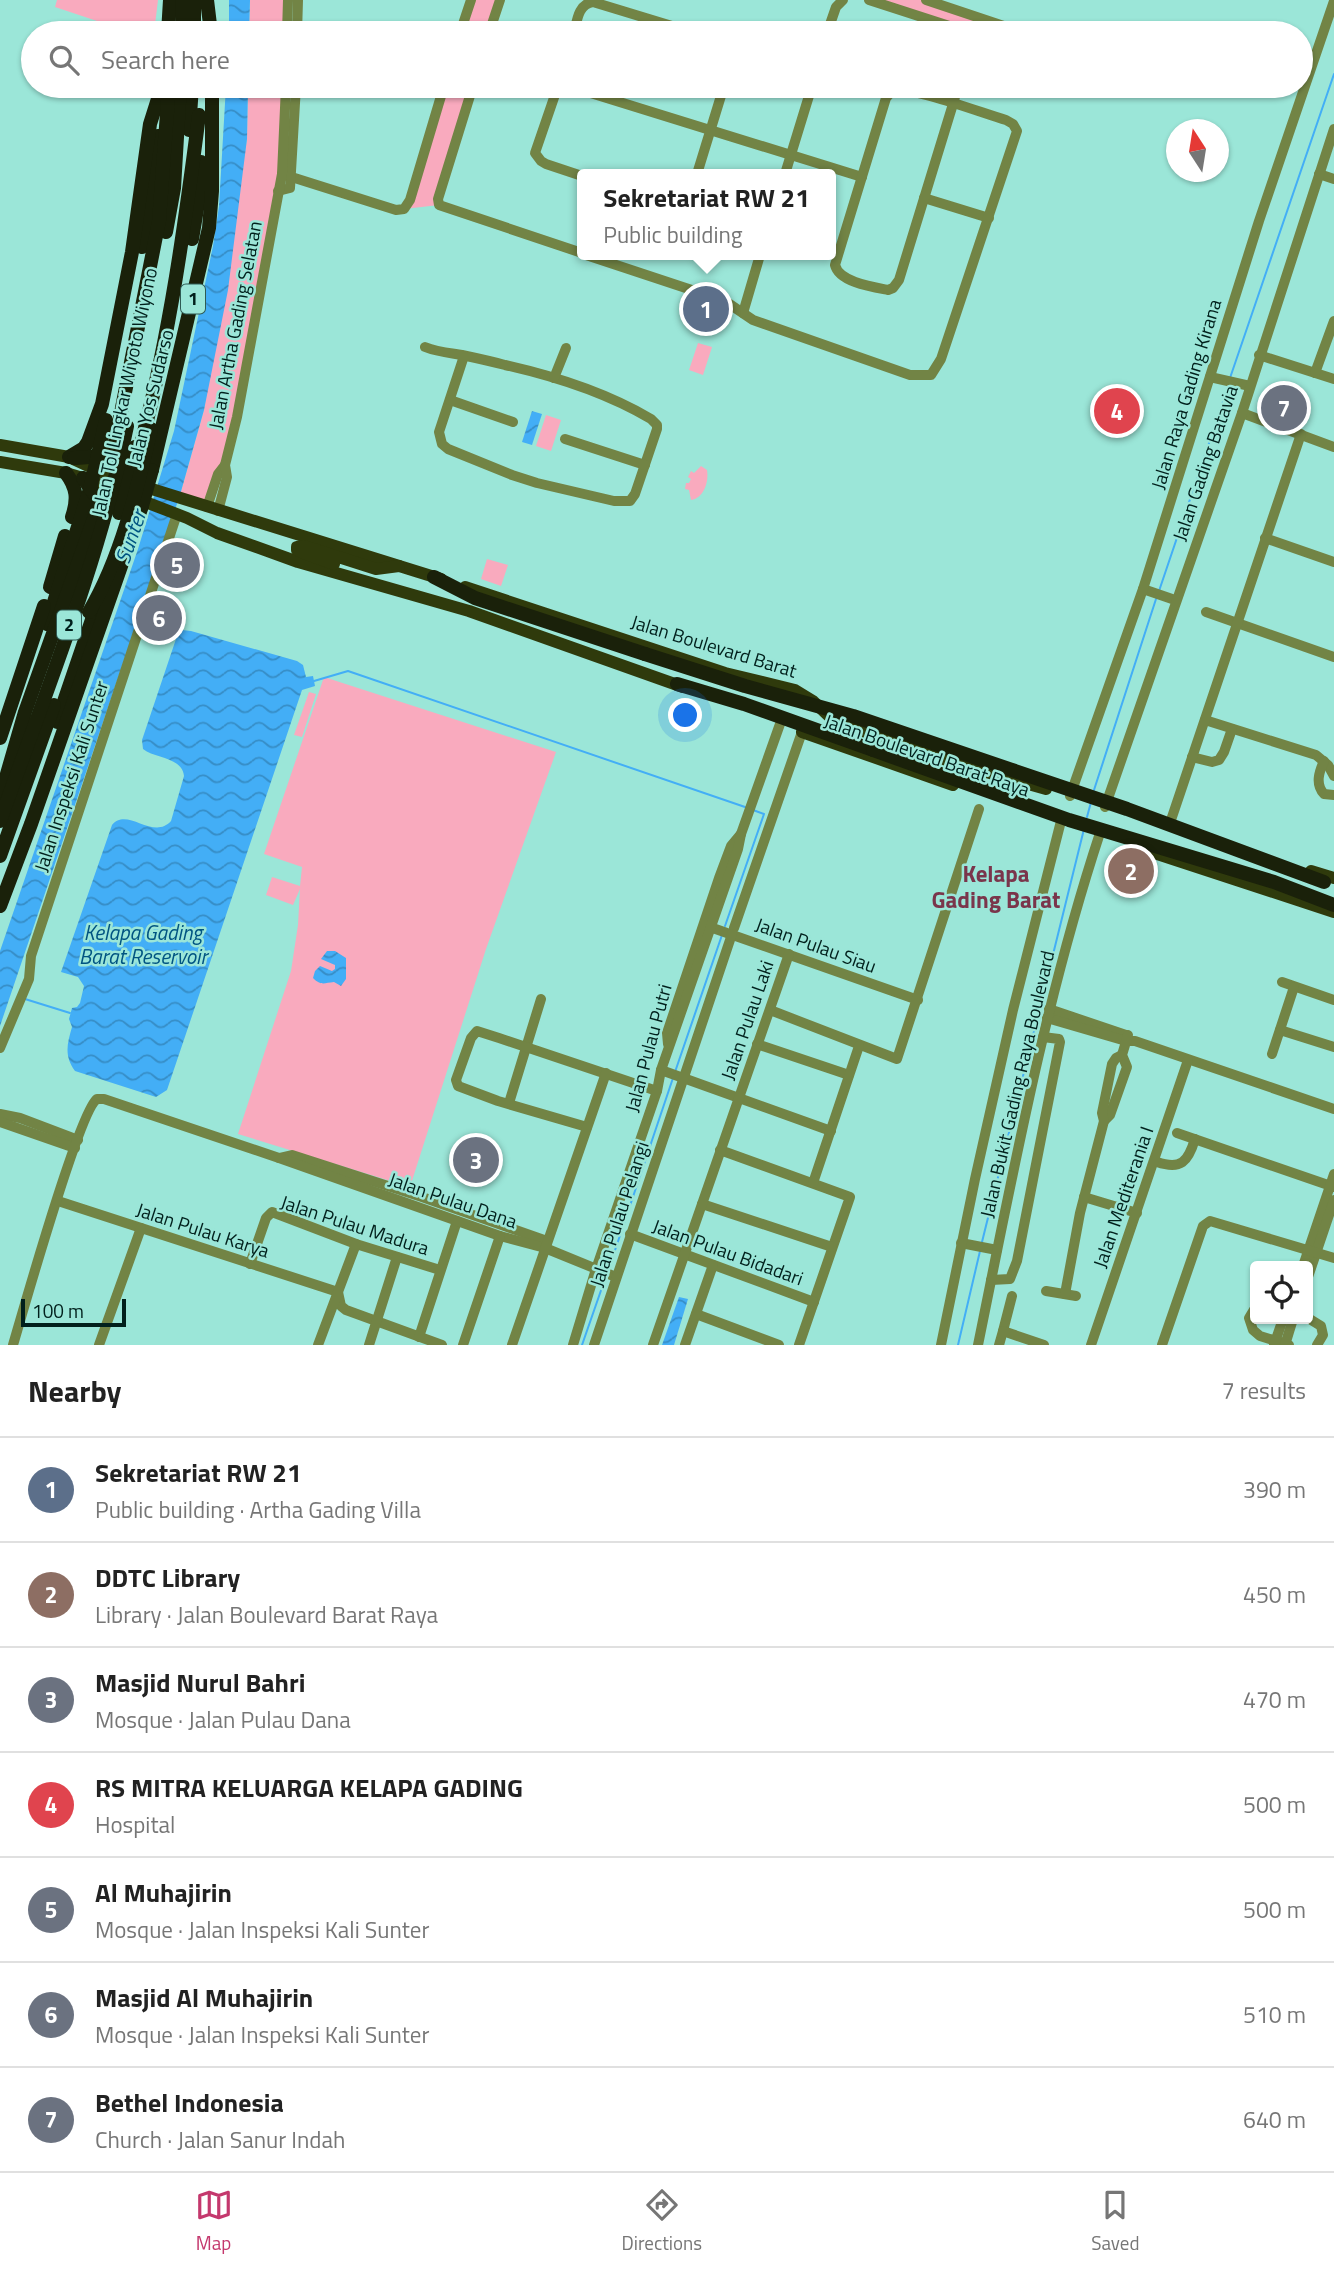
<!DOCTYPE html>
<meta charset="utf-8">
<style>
:root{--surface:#fff;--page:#f2f2f2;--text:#222;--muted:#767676;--line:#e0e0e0;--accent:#c4386d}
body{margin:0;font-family:"Titillium Web",sans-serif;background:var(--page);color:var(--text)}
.controls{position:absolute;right:21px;bottom:21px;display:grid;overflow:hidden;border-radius:7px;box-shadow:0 2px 5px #0004}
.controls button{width:63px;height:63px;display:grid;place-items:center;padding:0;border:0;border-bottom:2px solid var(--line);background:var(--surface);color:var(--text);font:35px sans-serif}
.compass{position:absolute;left:1166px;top:119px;width:63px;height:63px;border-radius:50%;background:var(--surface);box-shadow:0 2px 5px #0004;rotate:348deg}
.scale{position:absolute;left:21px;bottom:18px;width:105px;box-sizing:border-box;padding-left:7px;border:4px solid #01201c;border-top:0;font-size:19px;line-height:24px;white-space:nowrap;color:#01201c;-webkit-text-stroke:5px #9be6d8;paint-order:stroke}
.you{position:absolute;left:686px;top:716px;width:24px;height:24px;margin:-18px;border:5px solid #fff;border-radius:50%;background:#1a73e8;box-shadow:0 0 0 10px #1a73e833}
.badge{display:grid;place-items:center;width:46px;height:46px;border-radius:50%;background:var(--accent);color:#fff;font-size:23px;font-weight:700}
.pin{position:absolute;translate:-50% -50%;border:4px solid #fff;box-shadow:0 2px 7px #0006}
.popup{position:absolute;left:577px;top:169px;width:259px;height:91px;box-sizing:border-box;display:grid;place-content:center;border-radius:7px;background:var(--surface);filter:drop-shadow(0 2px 5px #0005);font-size:23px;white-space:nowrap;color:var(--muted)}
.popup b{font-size:26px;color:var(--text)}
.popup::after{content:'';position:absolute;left:50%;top:100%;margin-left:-14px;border:14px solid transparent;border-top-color:var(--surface)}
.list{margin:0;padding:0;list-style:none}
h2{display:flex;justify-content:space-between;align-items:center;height:91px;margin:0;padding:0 28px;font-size:30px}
h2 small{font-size:23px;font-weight:400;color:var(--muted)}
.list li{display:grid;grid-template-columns:46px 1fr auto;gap:21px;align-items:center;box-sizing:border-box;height:105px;padding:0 28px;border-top:2px solid var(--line)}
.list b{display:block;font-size:26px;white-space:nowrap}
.list p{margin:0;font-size:23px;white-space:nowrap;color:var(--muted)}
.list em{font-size:23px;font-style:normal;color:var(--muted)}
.icon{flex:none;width:38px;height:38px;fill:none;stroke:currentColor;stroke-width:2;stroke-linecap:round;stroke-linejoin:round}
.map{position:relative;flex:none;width:1334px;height:1345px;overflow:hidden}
.search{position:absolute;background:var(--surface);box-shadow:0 2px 5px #0004;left:21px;right:21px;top:21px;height:77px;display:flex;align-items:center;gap:18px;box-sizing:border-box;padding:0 24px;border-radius:38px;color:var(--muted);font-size:26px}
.sheet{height:826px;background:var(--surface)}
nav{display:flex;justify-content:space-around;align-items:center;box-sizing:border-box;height:98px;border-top:2px solid var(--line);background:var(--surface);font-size:19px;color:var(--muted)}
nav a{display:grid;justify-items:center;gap:4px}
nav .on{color:var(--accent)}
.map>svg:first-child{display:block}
</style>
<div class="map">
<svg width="1334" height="1345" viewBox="0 0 1334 1345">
<defs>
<pattern id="water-waves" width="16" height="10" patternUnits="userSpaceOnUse" patternTransform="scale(1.75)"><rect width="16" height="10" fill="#43aef6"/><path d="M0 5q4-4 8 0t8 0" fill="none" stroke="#368dc6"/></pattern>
</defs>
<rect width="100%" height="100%" fill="#9be6d8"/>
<g fill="#f9aabe">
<polygon points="57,0 158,0 154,33 133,33 55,7"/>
<polygon points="250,0 288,0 287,33 249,33"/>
<polygon points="471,0 500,0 489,33 460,33"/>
<polygon points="869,0 927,0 1033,33 971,33"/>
<polygon points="248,86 286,86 282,174 225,465 207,507 180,495 204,410 247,139"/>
<polygon points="444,86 473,86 439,205 404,209"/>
<polygon points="698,343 712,347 703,375 689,370"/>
<polygon points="546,415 561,420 551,451 536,446"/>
<path d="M701,466L707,470C709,482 704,498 691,500L689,490L685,489L686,483H689L691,479L688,477L691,471L694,473Z"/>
<polygon points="487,559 508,565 501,586 481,579"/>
<polygon points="324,677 556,752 486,949 410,1187 238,1134 291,971 298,925 300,889 293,905 266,895 272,877 300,886 302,867 264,854"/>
<polygon points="309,692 316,694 302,737 294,735"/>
</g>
<g fill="url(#water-waves)">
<polygon points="229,0 250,0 249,33 229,33"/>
<polygon points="226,86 248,86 247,139 228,290 204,410 180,495 0,1026 0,951 138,549 174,431 213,246 219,206"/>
<polygon points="532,411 542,414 532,445 522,442"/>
<path d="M182,630L191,631L297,661L303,665L306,677L313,676L315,686L302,690L167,1090L156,1097L75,1071C64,1056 67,1044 72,1027L69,1019L72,1008L77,1007L80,1003L84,986L78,977L61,972L112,825C127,806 153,841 171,821L184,776C182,757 156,759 143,749L142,740L177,636Z"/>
<path d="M327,951H335L346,958V979L341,986L334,982C324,983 321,986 313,978L315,971L320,966L332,971L335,969V965L321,959Z"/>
<polygon points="679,1297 688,1299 674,1345 662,1345"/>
</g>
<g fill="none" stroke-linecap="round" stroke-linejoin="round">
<g stroke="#43aef6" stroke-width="2">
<polyline points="1230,378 1334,74"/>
<polyline points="1159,591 1228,387"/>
<polyline points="314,681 348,671 745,807"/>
<polyline points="1094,790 1156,599"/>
<polyline points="1087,817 1091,802"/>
<polyline points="725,926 764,814 753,810"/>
<polyline points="25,999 70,1013"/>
<polyline points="675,1072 722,935"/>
<polyline points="982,1242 1084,829"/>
<polyline points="609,1268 673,1078"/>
<polyline points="582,1345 606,1276"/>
<polyline points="958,1345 980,1251"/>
</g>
<g stroke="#728445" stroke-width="10">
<polyline points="869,0 971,33"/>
<polyline points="926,0 1025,33"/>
<polyline points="287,33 288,0"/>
<polyline points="297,33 298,0"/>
<polyline points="460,33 471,0"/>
<polyline points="489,33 500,0"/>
<path d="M574,33C577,21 578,4 593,2L695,33"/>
<polyline points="827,33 836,7 843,0"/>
<polyline points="473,86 438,199 439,205 582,253"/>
<polyline points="558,86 535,153 541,161 546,164 582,176"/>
<polyline points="568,86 862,177"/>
<polyline points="282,174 396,210 404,209 410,200 444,86"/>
<polyline points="697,174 724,86"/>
<polyline points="785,174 812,86"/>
<polyline points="1319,174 1334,179"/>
<polyline points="278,191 290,188 296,86"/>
<polyline points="924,198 989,218"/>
<path d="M586,255L725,301L753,320L910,375H931L941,359L1017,131L1013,124L1006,120C982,113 913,87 893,90L886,98L835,265C839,282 872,287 888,290L893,288L899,280L953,104L958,86"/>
<polyline points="743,313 760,255"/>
<path d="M425,347C437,352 450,353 462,355C476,358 490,361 505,365C554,376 607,393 651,419L657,425V429L635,494L630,501H614L537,483L512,475L448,449L442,444L439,432L464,356"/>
<polyline points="1259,355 1334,379"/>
<polyline points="1315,373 1334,321"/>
<polyline points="1210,377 1250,386"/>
<polyline points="554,378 566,348"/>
<polyline points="450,400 513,422"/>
<polyline points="1242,413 1334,447"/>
<polyline points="565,439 645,465"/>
<polyline points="207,507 218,474 225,465"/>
<polyline points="218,511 227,477 225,465 237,417 282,174 286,86"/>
<polyline points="1265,538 1334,562"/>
<polyline points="1143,589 1175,600"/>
<polyline points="1206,612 1334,657"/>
<polyline points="1205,720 1316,755 1328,765 1334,776"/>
<polyline points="1192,757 1212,762 1219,760 1224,752 1232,729"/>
<path d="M1324,761C1319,772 1315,784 1324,794L1334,795"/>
<polyline points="1070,796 1143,589 1259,221 1334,1"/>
<polyline points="1105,807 1242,413 1334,129"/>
<polyline points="1169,826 1301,434"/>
<polyline points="707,926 918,1000"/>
<polyline points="734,928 802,732"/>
<polyline points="1282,982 1334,1000"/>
<polyline points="1049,1009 1126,1035"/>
<polyline points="770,1010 897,1059 979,809"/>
<polyline points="1047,1018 1126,1041 1135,1041 1334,1109"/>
<polyline points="1280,1030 1334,1047"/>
<polyline points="668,1044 667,1033 719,878 731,846 741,834 780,724"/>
<polyline points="757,1044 849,1075"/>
<polyline points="0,1048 29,979 31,956 177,514"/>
<polyline points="1272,1054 1294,987"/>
<polyline points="661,1070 831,1131"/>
<polyline points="509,1103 541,999"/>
<polyline points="0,1114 20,1118 78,1140"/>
<polyline points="1104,1121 1110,1115 1127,1067 1122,1055 1128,1035"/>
<polyline points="0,1122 75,1148"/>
<polyline points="587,1127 498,1101 458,1086 456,1080 471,1038 477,1031 499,1038 657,1091"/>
<polyline points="1177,1133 1334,1187"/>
<polyline points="720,1150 850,1197 799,1345"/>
<polyline points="279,1158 292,1155 422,1197 547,1241"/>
<path d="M1157,1162C1181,1170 1188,1162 1195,1139"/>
<polyline points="813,1183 859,1046"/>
<polyline points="1084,1197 1137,1213"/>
<polyline points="58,1201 338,1292"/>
<polyline points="702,1204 832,1247"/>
<polyline points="630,1234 814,1302"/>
<polyline points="961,1243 997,1250"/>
<polyline points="250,1264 266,1218 272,1212 356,1244 440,1270"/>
<polyline points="1303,1266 1334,1174"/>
<polyline points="1308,1277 1334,1200"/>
<polyline points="991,1280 1010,1279 1017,1261 1060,1042 1059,1039 1043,1037"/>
<polyline points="1046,1291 1076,1296"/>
<polyline points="338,1292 341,1306 346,1310 442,1345"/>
<polyline points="1065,1294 1080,1213 1104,1121 1102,1113 1112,1064 1116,1058 1122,1055"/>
<polyline points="1255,1308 1249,1318 1253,1330 1260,1336 1289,1345"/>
<polyline points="696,1314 779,1345"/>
<polyline points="1308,1318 1321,1326 1323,1335 1317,1345"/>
<polyline points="1003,1331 1012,1296"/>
<polyline points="419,1337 457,1221"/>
<path d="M13,1345C23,1311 80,1110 97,1099H104L279,1158L500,1236L545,1248L616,1277"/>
<polyline points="99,1345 141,1228"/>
<polyline points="318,1345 356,1244"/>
<polyline points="369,1345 397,1257"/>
<polyline points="463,1345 500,1236"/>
<polyline points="512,1345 606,1073"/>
<polyline points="573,1345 596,1269 657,1091 661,1070 738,849 741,834"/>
<polyline points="594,1345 732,934"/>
<polyline points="653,1345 789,954"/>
<polyline points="685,1345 713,1265"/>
<polyline points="941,1345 975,1179 1013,1010 1061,821"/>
<path d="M978,1345C1013,1173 1045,1000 1100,833"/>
<polyline points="999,1345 1003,1331 1044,1345"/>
<polyline points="1091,1345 1188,1060"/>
<polyline points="1162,1345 1203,1226 1210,1221 1334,1258"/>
<polyline points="1274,1345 1283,1319"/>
<polyline points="1285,1345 1293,1319"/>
</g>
<g stroke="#2f3a0c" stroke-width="12">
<polyline points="0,445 69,457 110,476 441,579"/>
<polyline points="0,462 66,473 83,478 187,518 217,533 298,562 469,611 683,687"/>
<polyline points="334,564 301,552 297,550 297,547 304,546 376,569 399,566"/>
<polyline points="465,587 725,673 795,690 813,701 834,721 958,764 1046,789"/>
<polyline points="802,732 953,785"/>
<polyline points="1142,849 1334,912"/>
<polyline points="1311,871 1334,878"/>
</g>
<g stroke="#1a210a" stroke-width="14">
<polyline points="207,0 211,33"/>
<polyline points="168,33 170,0"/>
<polyline points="182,33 183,0"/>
<polyline points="194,33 194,0"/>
<polyline points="189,130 192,86"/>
<polyline points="166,232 174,188 180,86"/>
<polyline points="192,239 200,191 201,162"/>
<polyline points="142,247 147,220 158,136"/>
<path d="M142,440C170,333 185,224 199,115"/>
<polyline points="69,457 84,448 88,442 102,404 132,252 150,124 162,86"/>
<path d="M74,458C89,457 108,458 115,443L159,221L169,86"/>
<polyline points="152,470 209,228 212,191 212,86"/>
<path d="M66,473C77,488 78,499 72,517"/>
<polyline points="434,577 475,598 645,654"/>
<polyline points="50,587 65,536"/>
<polyline points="47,624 90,489"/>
<polyline points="677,684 744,704 873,750"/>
<polyline points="57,722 98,602"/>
<polyline points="0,738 44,606"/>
<polyline points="0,798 25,712 97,510 97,498 83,478"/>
<polyline points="0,856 54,705"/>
<polyline points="0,906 31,824 142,506"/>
</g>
<g stroke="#1a210a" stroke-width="14">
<polyline points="90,489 106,420"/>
<polyline points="142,506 152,470"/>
<polyline points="119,513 135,447"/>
<path d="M89,612C121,558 137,490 151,429"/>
<polyline points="645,654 745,686 853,716 1127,809 1324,882"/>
<polyline points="873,750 1069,820 1274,882 1334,905"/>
<path d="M0,821C46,691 99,562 127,426"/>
</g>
</g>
<g text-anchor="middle" stroke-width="5" stroke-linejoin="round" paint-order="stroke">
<g fill="#9be6d8" stroke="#2f5b54" stroke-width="2">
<rect x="181" y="284.5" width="24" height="29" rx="5"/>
<rect x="57" y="610.5" width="24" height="29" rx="5"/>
</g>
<g font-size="18" font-weight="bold" fill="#01201c">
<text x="193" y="305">1</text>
<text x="69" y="631">2</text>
</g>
<g font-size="19" fill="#01201c" stroke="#9be6d8">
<text transform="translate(235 325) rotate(-79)" y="7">Jalan Artha Gading Selatan</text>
<text transform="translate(124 392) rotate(-78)" y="7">Jalan Tol Lingkar Wiyoto Wiyono</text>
<text transform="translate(1186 394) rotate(-73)" y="7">Jalan Raya Gading Kirana</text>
<text transform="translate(150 398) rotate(-76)" y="7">Jalan Yos Sudarso</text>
<text transform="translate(1205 463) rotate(-71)" y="7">Jalan Gading Batavia</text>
<text transform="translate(714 646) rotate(17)" y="7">Jalan Boulevard Barat</text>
<text transform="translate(927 755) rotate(19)" y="7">Jalan Boulevard Barat Raya</text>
<text transform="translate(71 776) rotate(-72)" y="7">Jalan Inspeksi Kali Sunter</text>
<text transform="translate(816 945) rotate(20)" y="7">Jalan Pulau Siau</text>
<text transform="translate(747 1020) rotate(-71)" y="7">Jalan Pulau Laki</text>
<text transform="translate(648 1048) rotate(-75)" y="7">Jalan Pulau Putri</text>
<text transform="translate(1017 1084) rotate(-77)" y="7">Jalan Bukit Gading Raya Boulevard</text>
<text transform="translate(1123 1197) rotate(-71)" y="7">Jalan Mediterania I</text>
<text transform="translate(453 1200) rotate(19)" y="7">Jalan Pulau Dana</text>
<text transform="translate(619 1214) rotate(-72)" y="7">Jalan Pulau Pelangi</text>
<text transform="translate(355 1225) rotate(18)" y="7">Jalan Pulau Madura</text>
<text transform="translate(203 1230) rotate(18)" y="7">Jalan Pulau Karya</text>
<text transform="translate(728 1252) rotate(20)" y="7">Jalan Pulau Bidadari</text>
</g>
<g font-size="21" font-style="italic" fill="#005482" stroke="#9be6d8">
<text transform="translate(131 537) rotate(-71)" y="7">Sunter</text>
<text x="143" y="940">Kelapa Gading<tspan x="143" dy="24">Barat Reservoir</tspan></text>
</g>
<g font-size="23" font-weight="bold" fill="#7a354b" stroke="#9be6d8">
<text x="996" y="882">Kelapa<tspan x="996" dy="26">Gading Barat</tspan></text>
</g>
</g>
</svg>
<div class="controls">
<button><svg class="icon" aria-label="locate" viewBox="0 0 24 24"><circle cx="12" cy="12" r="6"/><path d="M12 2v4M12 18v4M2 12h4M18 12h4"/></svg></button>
</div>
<svg class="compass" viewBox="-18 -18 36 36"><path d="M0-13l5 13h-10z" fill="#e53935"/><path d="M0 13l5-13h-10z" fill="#767676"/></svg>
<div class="scale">100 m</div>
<div class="you"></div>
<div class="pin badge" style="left:706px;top:309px;background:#5c6f8a">1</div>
<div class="popup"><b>Sekretariat RW 21</b>Public building</div>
<div class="pin badge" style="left:1131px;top:871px;background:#8d6e63">2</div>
<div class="pin badge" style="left:476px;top:1160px;background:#6b7280">3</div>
<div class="pin badge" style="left:1117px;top:411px;background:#e0444e">4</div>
<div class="pin badge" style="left:177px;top:565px;background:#6b7280">5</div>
<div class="pin badge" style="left:159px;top:618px;background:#6b7280">6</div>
<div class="pin badge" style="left:1284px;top:408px;background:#6b7280">7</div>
<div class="search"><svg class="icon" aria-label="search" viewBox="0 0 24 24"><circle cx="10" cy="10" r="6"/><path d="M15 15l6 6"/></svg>Search here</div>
</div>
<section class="sheet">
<h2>Nearby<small>7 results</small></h2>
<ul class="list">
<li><span class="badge" style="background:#5c6f8a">1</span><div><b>Sekretariat RW 21</b><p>Public building · Artha Gading Villa</p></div><em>390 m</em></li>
<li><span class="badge" style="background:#8d6e63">2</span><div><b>DDTC Library</b><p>Library · Jalan Boulevard Barat Raya</p></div><em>450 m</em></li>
<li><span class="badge" style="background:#6b7280">3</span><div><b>Masjid Nurul Bahri</b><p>Mosque · Jalan Pulau Dana</p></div><em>470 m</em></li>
<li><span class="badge" style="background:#e0444e">4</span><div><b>RS MITRA KELUARGA KELAPA GADING</b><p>Hospital</p></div><em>500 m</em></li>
<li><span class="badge" style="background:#6b7280">5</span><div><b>Al Muhajirin</b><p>Mosque · Jalan Inspeksi Kali Sunter</p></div><em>500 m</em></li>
<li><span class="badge" style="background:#6b7280">6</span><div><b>Masjid Al Muhajirin</b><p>Mosque · Jalan Inspeksi Kali Sunter</p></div><em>510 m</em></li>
<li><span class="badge" style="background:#6b7280">7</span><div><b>Bethel Indonesia</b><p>Church · Jalan Sanur Indah</p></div><em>640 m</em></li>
</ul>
</section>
<nav>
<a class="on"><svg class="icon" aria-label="map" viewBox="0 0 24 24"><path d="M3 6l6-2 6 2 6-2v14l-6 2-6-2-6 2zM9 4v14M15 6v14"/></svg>Map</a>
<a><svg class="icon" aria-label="directions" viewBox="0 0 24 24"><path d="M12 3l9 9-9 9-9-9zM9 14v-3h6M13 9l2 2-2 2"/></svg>Directions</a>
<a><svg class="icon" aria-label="saved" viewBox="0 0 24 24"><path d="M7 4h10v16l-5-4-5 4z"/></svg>Saved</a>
</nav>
